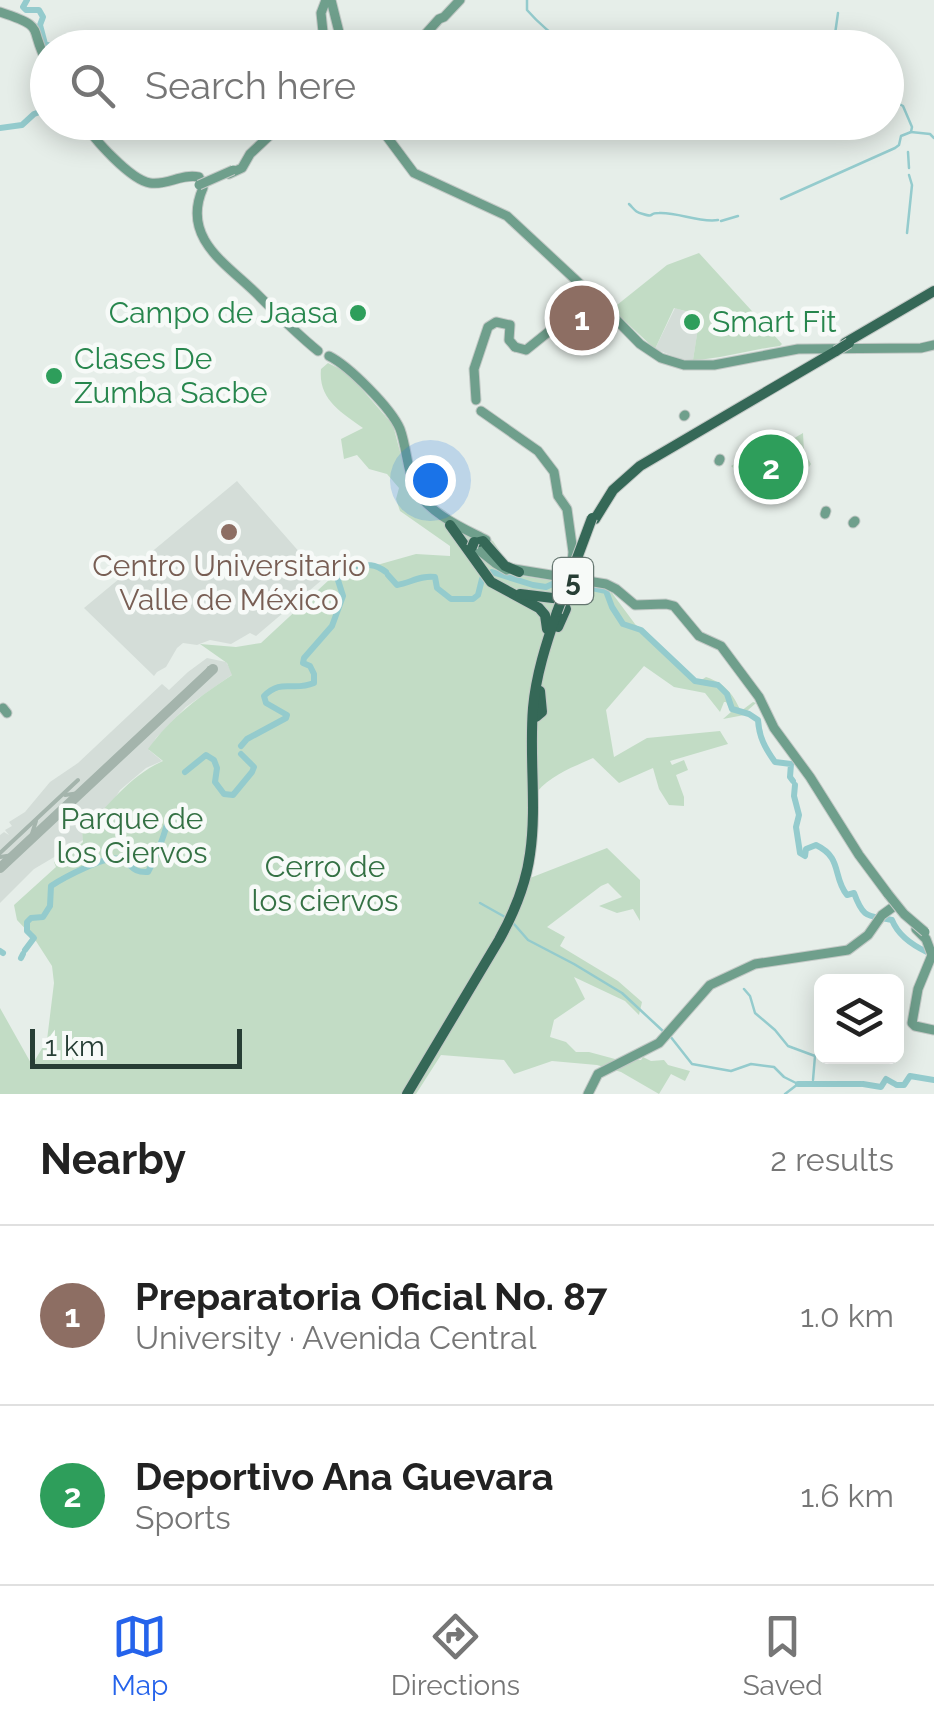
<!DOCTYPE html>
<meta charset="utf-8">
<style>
:root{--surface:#fff;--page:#f6f6f6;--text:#222;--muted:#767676;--line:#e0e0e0;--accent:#2563eb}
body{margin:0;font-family:Raleway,sans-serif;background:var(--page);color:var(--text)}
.controls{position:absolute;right:30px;bottom:30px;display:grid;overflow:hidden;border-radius:15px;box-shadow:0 5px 25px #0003}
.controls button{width:90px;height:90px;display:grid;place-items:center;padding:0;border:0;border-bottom:2px solid var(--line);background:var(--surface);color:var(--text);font:50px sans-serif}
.scale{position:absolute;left:30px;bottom:25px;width:212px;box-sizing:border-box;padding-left:10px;border:5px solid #273e35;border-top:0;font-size:28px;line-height:35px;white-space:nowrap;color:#273e35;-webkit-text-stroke:8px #f7faf8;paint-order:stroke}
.you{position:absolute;left:430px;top:480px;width:35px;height:35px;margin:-25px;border:8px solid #fff;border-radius:50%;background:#1a73e8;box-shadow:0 0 0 15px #1a73e833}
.badge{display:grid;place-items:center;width:65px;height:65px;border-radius:50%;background:var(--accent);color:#fff;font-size:32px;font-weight:700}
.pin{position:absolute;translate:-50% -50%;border:5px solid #fff;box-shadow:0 2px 10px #0006}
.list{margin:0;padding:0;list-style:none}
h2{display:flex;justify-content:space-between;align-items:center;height:130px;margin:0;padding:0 40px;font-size:42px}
h2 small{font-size:32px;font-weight:400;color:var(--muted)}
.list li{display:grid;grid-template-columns:65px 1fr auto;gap:30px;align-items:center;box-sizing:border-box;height:180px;padding:0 40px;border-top:2px solid var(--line)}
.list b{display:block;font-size:38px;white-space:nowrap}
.list p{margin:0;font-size:32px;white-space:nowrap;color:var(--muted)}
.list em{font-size:32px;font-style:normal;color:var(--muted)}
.icon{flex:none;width:55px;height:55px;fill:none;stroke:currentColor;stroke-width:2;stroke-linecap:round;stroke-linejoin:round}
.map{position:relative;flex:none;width:934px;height:1094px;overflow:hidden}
.search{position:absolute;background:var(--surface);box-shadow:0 5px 25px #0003;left:30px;right:30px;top:30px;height:110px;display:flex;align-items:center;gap:25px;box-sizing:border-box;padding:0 35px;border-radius:55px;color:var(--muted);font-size:38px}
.sheet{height:490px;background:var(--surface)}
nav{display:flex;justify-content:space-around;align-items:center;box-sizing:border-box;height:140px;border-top:2px solid var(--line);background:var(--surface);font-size:28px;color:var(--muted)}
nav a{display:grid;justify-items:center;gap:5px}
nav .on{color:var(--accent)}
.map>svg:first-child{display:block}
</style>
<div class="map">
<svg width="934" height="1094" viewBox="0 0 934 1094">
<rect width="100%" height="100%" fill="#e6eee9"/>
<g fill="#d4ddd8">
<polygon points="675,308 700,316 693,360 681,359 655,349"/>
<polygon points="237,481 323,579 256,636 250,633 231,644 210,640 197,645 183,643 177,648 166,667 157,672 154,676 84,608"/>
<polygon points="207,658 226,662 233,674 186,707 156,738 149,750 162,761 146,768 120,790 110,806 82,830 83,840 34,869 0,903 0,835 4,832 9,835 5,830 12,826 9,822 25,812 50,782 78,763 162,684 169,690 188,672"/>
</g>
<g fill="#c2dcc5">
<path d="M699,253L782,344L780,346C751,349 723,359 693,360L700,315L674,308L655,349L612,309L667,265Z"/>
<path d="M328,363L348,373L393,425L410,490L444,510L465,526L493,541L516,575L575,584L612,593L635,624L691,679H703L706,677C726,684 732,693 741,711L753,702L756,703L747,711L750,714L723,719L731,712L726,702H724L720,712L705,693L674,687L644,666L606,710L614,757L647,738L720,731L728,744L670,761L672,765L684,760L688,770L676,775L684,797V806L669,805L659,789L653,768L619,783L593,758C573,767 551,775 537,792L530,878L607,848L640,880V921L633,909L617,913L599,906L622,897L608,883L601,886L547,927L565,937L560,946L618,981L642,1002L639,1015L625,1001L574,977L585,999L554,1020L550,1037L566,1042L576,1052H589L615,1059L641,1060L643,1057L651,1061L664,1060L668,1065L690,1071L685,1081L671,1074L659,1094L621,1072L597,1065L552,1061L514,1074L504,1060L441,1055L416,1094H0V1008L32,1065L47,1040L54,983L52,966L34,938L17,920L14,905L56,867L54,862L72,852L83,842L82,831C109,806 129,776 163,761L148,749C171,717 200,696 232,675L227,663L200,644L236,647L261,643L330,579L337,576L340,569L352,570L364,564L377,565L416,554L450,556V546L400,511L396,499L399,488L387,474L369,469L357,455L344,459L341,439L363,428C341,412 318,399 321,369Z"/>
<polygon points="803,433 804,452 811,464 807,470 784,481 770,500 731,466 756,451 777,451 779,447"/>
</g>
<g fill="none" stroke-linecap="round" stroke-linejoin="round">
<g stroke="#94cbcd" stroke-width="2.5">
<path d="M527,0V10C540,25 555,37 571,48"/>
<polyline points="770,34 777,44 783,48"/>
<polyline points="833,48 838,13"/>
<polyline points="886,97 903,106 912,127 911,132 930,134 934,138"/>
<polyline points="908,152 909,168"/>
<polyline points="781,199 895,148 899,145 901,136 911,132"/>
<path d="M629,204C635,210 635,212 643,214C656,218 647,213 659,213C679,212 698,223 718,220"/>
<polyline points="721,221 738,216"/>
<polyline points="907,233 912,185 909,175"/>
<polyline points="480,903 505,917"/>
<polyline points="514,924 528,940 574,964 622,993 664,1032"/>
<polyline points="744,989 750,996 755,1013 775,1030 788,1046 815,1056 813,1080"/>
<polyline points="670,1036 692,1064 731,1071 751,1064 774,1067 784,1077 798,1084 785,1094"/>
<polyline points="813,1082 813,1084"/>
</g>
<g stroke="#94cbcd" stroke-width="6">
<polyline points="27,0 23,7 26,10 39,10 43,17 40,25 45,44 57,48"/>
<polyline points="43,62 40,75 41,94 48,97"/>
<polyline points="0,128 22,125 34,114 48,109"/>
<path d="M492,572L533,585L546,587L559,581L606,591L612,607L623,624L641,630L695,681L718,685L727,694L732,709L749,714L758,720C759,737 765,748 775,762L791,764L790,777L793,781"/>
<path d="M388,575L397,585C410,583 421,575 435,577L437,588L451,599H473L478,595L482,579"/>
<path d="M241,746L247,739L286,718L287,715L266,703L264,696C282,678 292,692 314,683V674L310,666L303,663L304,658L332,626L343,596L337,577L340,569C360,572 366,557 386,572"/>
<polyline points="185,772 206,755 214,760 217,768 215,782 224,794 233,795 252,772 254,767 241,754"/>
<path d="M795,785L794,796L799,815L796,827L800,853L805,856L806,849L816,845C843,858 832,876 847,895L854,893C864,920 868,915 892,920C898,935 912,945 927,952"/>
<path d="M25,950L34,938L27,931V922L31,918L43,917L50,906L51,886C63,878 106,855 119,859C133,862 129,873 148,872C153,863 164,837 166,827"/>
<polyline points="0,951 3,953"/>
<polyline points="21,958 23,954"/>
<polyline points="798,1084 861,1084"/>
<polyline points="863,1084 881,1087 886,1079 895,1084"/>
<polyline points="897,1085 904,1085 910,1076 934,1080"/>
</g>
<g stroke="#a4b4ac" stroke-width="4">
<polyline points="204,678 209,668 212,671 209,673"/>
<polyline points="65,795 80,793"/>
<polyline points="30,840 36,821"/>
<polyline points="0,853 78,780"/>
<polyline points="0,857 13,855 18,851"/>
<polyline points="0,870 1,868"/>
</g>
<polyline stroke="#a4b4ac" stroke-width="10" points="0,868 213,669"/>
<defs>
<g id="major">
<polyline points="331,0 343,48"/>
<path d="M0,12C49,28 27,27 48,64"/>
<polyline points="317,48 323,32 321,13 326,0"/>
<polyline points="413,48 439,19 444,17 460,0"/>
<path d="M84,122C93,139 131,180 150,183C167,186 182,173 199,177L203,188C180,240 230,266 260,297C279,316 297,334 318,351"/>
<polyline points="376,122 414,173 507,216 593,296 640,344 661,358 684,365 714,365 798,349 921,348 934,345"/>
<polyline points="229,174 242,168 250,154 284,122"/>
<polyline points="515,347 526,350 593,296"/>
<path d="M329,356C349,366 391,408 400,429C407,448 407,472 416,490C430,514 463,528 486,540"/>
<polyline points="476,400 474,369 488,327 496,322 510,325 509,340 515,347"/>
<polyline points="481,411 538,451 554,472 558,496 567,509 573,552 572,563"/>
<polyline points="684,416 685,415"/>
<polyline points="719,461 720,459"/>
<polyline points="825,514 826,511"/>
<polyline points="853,523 855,521"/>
<polyline points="471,544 495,563 507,570"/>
<polyline points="514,569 606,584 616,589 635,605 666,604 674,606 699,636 721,646 759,697 774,728 810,777 859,855 888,894"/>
<polyline points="3,708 7,713"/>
<polyline points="916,929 926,939 932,955 918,989 912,1023 915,1026 934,1030"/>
<polyline points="588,1094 598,1074 659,1043 710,985 755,964 848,950 868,935 882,915 893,907"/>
</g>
<g id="highway">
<polyline points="845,343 934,291"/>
<polyline points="595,519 613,490 640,466 836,351"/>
<polyline points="450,525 491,582 539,608 545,615 547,629"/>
<polyline points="475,543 483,541 505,566 519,572"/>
<polyline points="520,594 561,599 566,609 558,627"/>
<polyline points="536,717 542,712 540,691"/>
<path d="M407,1094L499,940C514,913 526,884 530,854C537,806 529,757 533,708C536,675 546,644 557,612"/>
</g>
</defs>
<use href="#major" stroke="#c3c9c6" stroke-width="11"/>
<use href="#highway" stroke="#c3c9c6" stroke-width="12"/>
<use href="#major" stroke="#6f9f8c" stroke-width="9"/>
<use href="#highway" stroke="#356857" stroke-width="10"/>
<defs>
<g id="major-bridge">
<polyline points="199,185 233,170"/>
<polyline points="888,894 904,914 925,932"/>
</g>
<g id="highway-bridge">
<polyline points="836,351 849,343"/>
<polyline points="472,547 474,542"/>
<polyline points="557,612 592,518"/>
</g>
</defs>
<use href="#major-bridge" stroke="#c3c9c6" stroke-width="11" stroke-linecap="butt"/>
<use href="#highway-bridge" stroke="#c3c9c6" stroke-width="12" stroke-linecap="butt"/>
<use href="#major-bridge" stroke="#6f9f8c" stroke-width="9"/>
<use href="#highway-bridge" stroke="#356857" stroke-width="10"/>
</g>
<g fill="#2e9e5b" stroke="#f7faf8" stroke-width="4">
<circle cx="358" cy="313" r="10"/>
<circle cx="692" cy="322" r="10"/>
<circle cx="54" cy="376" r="10"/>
</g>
<circle fill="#8d6e63" stroke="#f7faf8" stroke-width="4" cx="229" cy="532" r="10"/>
<g text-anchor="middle" stroke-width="9" stroke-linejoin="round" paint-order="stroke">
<rect fill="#f7faf8" stroke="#657670" stroke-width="2.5" x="553" y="558" width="40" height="46" rx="8"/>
<g font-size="28" font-weight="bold" fill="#273e35">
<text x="573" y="591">5</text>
</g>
<g font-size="30" fill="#27864d" stroke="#f7faf8" text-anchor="start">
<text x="338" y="323" text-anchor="end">Campo de Jaasa</text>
<text x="712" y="332">Smart Fit</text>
<text x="74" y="369">Clases De<tspan x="74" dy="34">Zumba Sacbe</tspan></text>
</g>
<g font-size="30" fill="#785e54" stroke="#f7faf8">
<text x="229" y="576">Centro Universitario<tspan x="229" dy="34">Valle de México</tspan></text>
</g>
<g font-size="30" fill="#347144" stroke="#f7faf8">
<text x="132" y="829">Parque de<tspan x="132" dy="34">los Ciervos</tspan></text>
<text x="325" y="877">Cerro de<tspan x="325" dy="34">los ciervos</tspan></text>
</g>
</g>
</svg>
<div class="controls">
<button><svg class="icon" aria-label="layers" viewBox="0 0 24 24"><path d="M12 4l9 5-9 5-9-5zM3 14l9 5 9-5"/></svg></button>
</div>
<div class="scale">1 km</div>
<div class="you"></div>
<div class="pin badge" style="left:582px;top:318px;background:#8d6e63">1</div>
<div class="pin badge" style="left:771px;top:467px;background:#2e9e5b">2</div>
<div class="search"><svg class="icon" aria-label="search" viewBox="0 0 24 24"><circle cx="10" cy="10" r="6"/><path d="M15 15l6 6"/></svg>Search here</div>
</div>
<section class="sheet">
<h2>Nearby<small>2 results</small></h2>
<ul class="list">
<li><span class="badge" style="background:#8d6e63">1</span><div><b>Preparatoria Oficial No. 87</b><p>University · Avenida Central</p></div><em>1.0 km</em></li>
<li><span class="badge" style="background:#2e9e5b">2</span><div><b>Deportivo Ana Guevara</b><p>Sports</p></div><em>1.6 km</em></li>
</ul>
</section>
<nav>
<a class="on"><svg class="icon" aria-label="map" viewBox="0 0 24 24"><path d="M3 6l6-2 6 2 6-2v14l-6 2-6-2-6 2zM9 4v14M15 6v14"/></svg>Map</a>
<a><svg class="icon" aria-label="directions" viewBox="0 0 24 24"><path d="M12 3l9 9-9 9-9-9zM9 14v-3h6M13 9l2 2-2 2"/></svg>Directions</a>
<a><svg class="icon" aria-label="saved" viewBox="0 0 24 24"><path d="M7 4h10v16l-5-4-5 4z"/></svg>Saved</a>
</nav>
